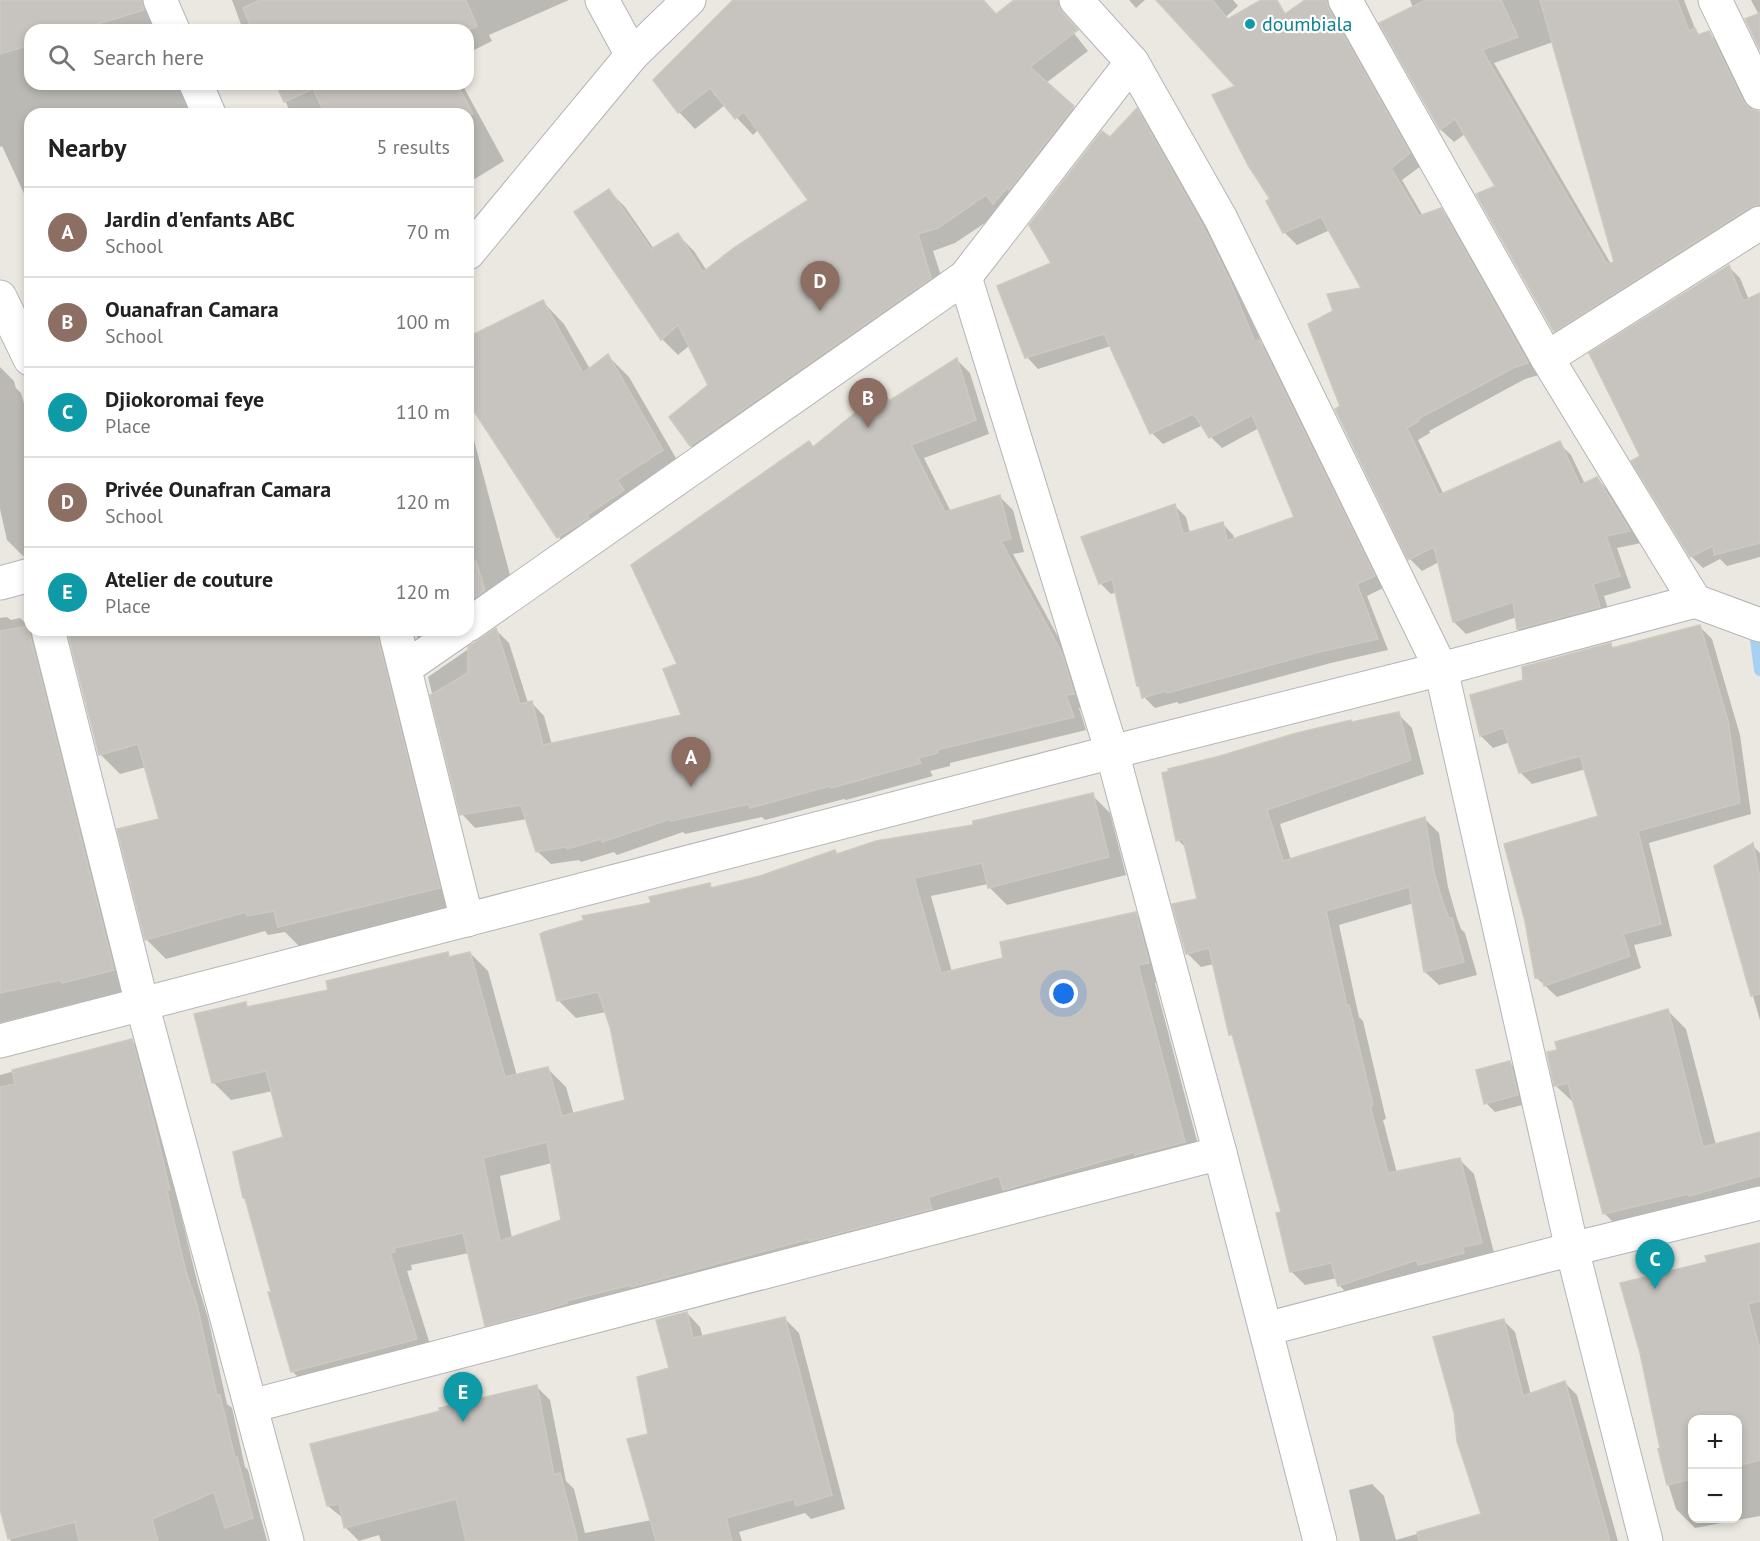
<!DOCTYPE html>
<meta charset="utf-8">
<style>
:root{--surface:#fff;--page:#f2f2f2;--text:#222;--muted:#767676;--line:#e0e0e0;--accent:#7c3aed}
body{margin:0;font-family:"PT Sans",sans-serif;background:var(--page);color:var(--text)}
.controls{position:absolute;right:18px;bottom:18px;display:grid;overflow:hidden;border-radius:12px;box-shadow:0 3px 9px #0003}
.controls button{width:54px;height:54px;display:grid;place-items:center;padding:0;border:0;border-bottom:2px solid var(--line);background:var(--surface);color:var(--text);font:30px sans-serif}
.you{position:absolute;left:1064px;top:994px;width:21px;height:21px;margin:-15px;border:4px solid #fff;border-radius:50%;background:#1a73e8;box-shadow:0 0 0 9px #1a73e833}
.badge{display:grid;place-items:center;width:39px;height:39px;border-radius:50%;background:var(--accent);color:#fff;font-size:20px;font-weight:700}
.pin{position:absolute;translate:-50% -50px;filter:drop-shadow(0 2px 3px #0008)}
.pin::after{content:'';position:absolute;top:32px;width:21px;height:18px;background:inherit;clip-path:polygon(0 0,100% 0,50% 100%)}
.list{margin:0;padding:0;list-style:none}
h2{display:flex;justify-content:space-between;align-items:center;height:78px;margin:0;padding:0 24px;font-size:26px}
h2 small{font-size:20px;font-weight:400;color:var(--muted)}
.list li{display:grid;grid-template-columns:39px 1fr auto;gap:18px;align-items:center;box-sizing:border-box;height:90px;padding:0 24px;border-top:2px solid var(--line)}
.list b{display:block;font-size:22px;white-space:nowrap}
.list p{margin:0;font-size:20px;white-space:nowrap;color:var(--muted)}
.list em{font-size:20px;font-style:normal;color:var(--muted)}
.icon{flex:none;width:33px;height:33px;fill:none;stroke:currentColor;stroke-width:2;stroke-linecap:round;stroke-linejoin:round}
.map{position:relative;flex:none;width:1760px;height:1541px;overflow:hidden}
.search{position:absolute;background:var(--surface);box-shadow:0 3px 9px #0003;left:24px;top:24px;width:450px;height:66px;display:flex;align-items:center;gap:15px;box-sizing:border-box;padding:0 21px;border-radius:18px;color:var(--muted);font-size:22px}
.panel{position:absolute;background:var(--surface);box-shadow:0 3px 9px #0003;left:24px;top:108px;width:450px;height:528px;border-radius:18px}
.map>svg:first-child{display:block}
</style>
<div class="map">
<svg width="1760" height="1541" viewBox="0 0 1760 1541">
<rect width="100%" height="100%" fill="#eae8e0"/>
<g fill="#0003" fill-rule="evenodd">
<polygon points="0,0 163,0 160,30 30,30 30,84 184,84 196,114 30,114 30,210 28,202 2,146 0,147"/>
<polygon points="232,0 569,0 489,35 492,41 468,53 468,30 243,30"/>
<polygon points="735,0 982,0 997,15 1017,0 1044,0 1061,17 1088,51 1046,83 1090,123 1003,211 955,243 933,251 947,294 707,462 691,446 671,417 710,385 690,345 678,355 662,339 609,191 625,207 654,249 678,235 694,251 707,271 810,201 758,130 753,135 725,105 695,129 679,112 655,80"/>
<polygon points="1129,0 1145,0 1136,8"/>
<polygon points="1158,0 1233,0 1238,6 1198,42"/>
<polygon points="1308,0 1339,0 1421,166 1402,180 1423,216 1440,209 1452,221 1539,375 1525,379 1429,431 1430,433 1418,440 1444,495 1559,443 1571,455 1585,484 1597,479 1609,491 1641,543 1617,548 1631,588 1604,596 1611,619 1530,640 1518,629 1517,617 1466,634 1454,622 1439,562 1422,571 1410,559 1342,407 1334,312 1363,289 1330,230 1297,245 1285,233 1269,201 1272,200 1237,87"/>
<path d="M1410,0H1684L1696,31L1701,36L1709,33L1722,46L1754,111L1760,113V222L1568,344L1555,331L1497,187L1465,134L1454,142L1441,130L1382,24L1413,8ZM1553,42L1615,263L1611,264L1494,63Z"/>
<polygon points="1751,0 1760,0 1760,47 1759,15"/>
<polygon points="278,84 462,84 504,161 468,183 468,114 291,114"/>
<polygon points="1137,110 1148,121 1215,241 1241,294 1262,344 1270,353 1385,587 1367,596 1388,650 1331,663 1179,704 1177,702 1155,708 1144,697 1117,592 1111,594 1100,583 1175,506 1186,517 1190,533 1222,523 1233,535 1235,540 1296,518 1259,428 1222,448 1211,437 1203,425 1163,444 1152,433 1111,346 1038,369 1027,357 1053,264 1110,139"/>
<polygon points="1729,267 1740,278 1749,300 1760,295 1760,557 1727,566 1720,559 1703,568 1691,556 1642,457"/>
<polygon points="543,302 564,324 590,369 608,356 629,377 684,472 580,559 559,537 468,399 468,339"/>
<polygon points="957,360 970,373 989,434 924,458 951,512 999,496 1013,510 1024,552 1013,554 1075,668 1087,707 1079,708 1086,730 950,763 950,766 930,771 933,776 846,800 844,799 765,820 762,817 685,834 683,832 617,855 614,852 581,862 579,860 551,864 537,851 527,819 475,828 462,814 428,677 496,630 509,643 528,703 531,702 544,716 552,745 683,716 679,664 814,448 882,393 891,401"/>
<polygon points="0,367 14,381 16,388 21,393 30,424 30,554 23,556 7,540 0,509"/>
<polygon points="468,418 517,601 437,656 417,637 415,630 468,630"/>
<polygon points="7,617 11,620 20,618 30,627 30,630 33,630 135,992 85,1005 82,1002 0,1023 0,618"/>
<polygon points="1700,627 1712,639 1740,735 1751,814 1649,843 1672,936 1634,945 1641,968 1557,997 1537,978 1527,921 1600,817 1586,769 1532,784 1520,772 1510,742 1493,748 1481,736 1471,696 1525,681 1610,645 1614,649"/>
<polygon points="69,630 382,630 459,907 299,946 285,932 268,935 265,931 166,959 146,939 161,820 146,767 120,774 100,754"/>
<polygon points="1398,714 1412,728 1424,774 1280,824 1291,860 1425,819 1439,833 1448,887 1457,918 1461,929 1465,933 1477,975 1439,985 1425,972 1414,903 1339,925 1359,1017 1363,1021 1386,1119 1383,1120 1397,1173 1460,1160 1474,1174 1495,1257 1353,1299 1339,1285 1337,1278 1305,1285 1291,1271 1283,1213 1234,1038 1230,1034 1214,964 1201,967 1187,953 1199,900 1187,849 1178,840 1353,723"/>
<path d="M1092,795L1110,813L1126,875L1007,905L989,887L988,884L931,896L952,972L1005,959L1135,914L1153,932L1166,981L1155,983L1202,1160L504,1343L486,1325L469,1253L411,1265L412,1270L407,1271L434,1357L310,1389L292,1371L272,1293L285,1138L273,1091L231,1100L213,1082L246,1004L249,1008L330,991L447,954L452,958L470,953L488,971L517,1076L548,1069L566,1087L574,1115L627,1101L612,1027L606,1012L576,1018L558,1000L653,904L709,885L713,889L760,877L835,852L838,855L975,826ZM552,1163L563,1221L512,1238L500,1176Z"/>
<polygon points="1752,845 1760,853 1760,1020 1715,867"/>
<polygon points="1668,1011 1686,1029 1716,1145 1760,1134 1760,1199 1623,1232 1604,1213 1575,1104 1556,1086"/>
<polygon points="131,1040 143,1052 181,1202 178,1203 198,1285 208,1318 227,1404 232,1408 245,1467 248,1470 267,1541 11,1541 9,1538 0,1505 0,1075"/>
<polygon points="1510,1063 1519,1072 1526,1104 1495,1112 1486,1103"/>
<path d="M1760,1244V1516L1695,1528L1676,1509L1662,1464V1449L1709,1263ZM1692,1420H1738V1518H1692Z"/>
<polygon points="687,1313 700,1327 703,1338 785,1319 799,1333 845,1509 811,1519 805,1513 739,1532 742,1541 381,1541 379,1535 359,1541 345,1527 344,1519 328,1506 536,1386 550,1400 566,1481 574,1489 585,1533 652,1520 650,1435"/>
<polygon points="1503,1320 1515,1332 1531,1395 1565,1383 1577,1395 1618,1541 1360,1541 1349,1490 1372,1484 1384,1496 1396,1540 1482,1515"/>
</g>
<g fill="none" stroke-linecap="round" stroke-linejoin="round">
<polyline stroke="#a7d1f3" stroke-width="12" points="1760,635 1756,640 1760,670"/>
</g>
<g fill="#c7c4bf" stroke="#cdc9bf" stroke-width="1.5" fill-rule="evenodd">
<polygon points="0,0 142,0 144,10 78,30 30,30 30,45 0,54"/>
<polygon points="260,0 466,0 477,26 468,30 252,30 243,8"/>
<polygon points="733,0 983,0 996,14 1014,0 1058,0 1062,12 1078,30 1030,67 1074,106 1009,190 1008,187 993,204 986,195 938,228 918,234 931,278 690,446 669,417 708,385 678,325 661,340 574,212 609,189 651,249 678,233 703,272 735,247 808,200 744,112 735,119 710,88 678,113 653,80"/>
<polygon points="1156,0 1212,0 1228,19 1261,0 1277,0 1285,14 1305,0 1326,0 1329,9 1410,153 1391,168 1419,216 1441,208 1528,363 1513,368 1418,419 1419,421 1407,428 1439,495 1560,441 1580,485 1597,477 1630,531 1606,536 1620,576 1593,584 1600,607 1517,629 1513,602 1453,622 1434,547 1408,560 1335,409 1340,406 1308,324 1333,311 1327,294 1361,288 1321,217 1283,233 1266,201 1270,199 1248,165 1212,95 1235,86"/>
<polygon points="1426,0 1501,0 1518,37 1482,50 1607,264 1614,262 1540,0 1677,0 1689,31 1695,28 1698,35 1709,31 1743,101 1750,109 1760,112 1760,204 1750,207 1554,332 1476,194 1495,186 1455,119 1440,130 1379,23"/>
<polygon points="1760,13 1760,50 1745,19"/>
<polygon points="276,84 457,84 473,114 325,114 313,89 284,102"/>
<polygon points="1137,108 1204,228 1230,281 1255,342 1259,340 1375,576 1357,584 1378,639 1319,652 1167,693 1166,691 1142,698 1139,686 1137,686 1112,579 1099,584 1081,537 1175,504 1183,534 1223,522 1227,541 1294,517 1252,415 1209,438 1196,417 1195,417 1193,414 1150,434 1104,334 1025,358 997,286 1051,263 1029,225 1102,131 1110,137"/>
<polygon points="1729,265 1743,301 1760,293 1760,543 1714,555 1713,546 1690,557 1631,461 1640,456 1589,353"/>
<polygon points="543,300 583,373 608,354 663,450 617,480 624,490 587,515 589,518 557,538 468,402 468,337"/>
<polygon points="957,358 976,420 911,445 945,512 1000,495 1011,539 1001,541 1062,653 1074,694 1066,695 1074,717 937,750 938,753 918,758 921,763 831,788 830,786 750,808 749,804 671,821 670,819 602,842 601,839 567,849 566,847 536,852 521,805 460,815 430,695 468,673 468,647 496,628 520,704 532,701 543,745 681,715 663,669 677,664 631,565 809,441 813,447 882,391 889,401"/>
<polygon points="476,561 485,590 468,602 468,562"/>
<polygon points="1700,625 1728,721 1740,803 1638,831 1661,924 1623,934 1630,956 1544,986 1542,978 1535,978 1525,921 1504,844 1598,816 1580,756 1519,773 1503,728 1480,736 1470,695 1523,680 1522,667 1611,643 1612,648"/>
<polygon points="29,626 30,635 114,970 62,983 61,980 0,993 0,631"/>
<polygon points="67,630 376,630 440,888 278,927 274,911 247,916 246,912 145,940 117,829 159,819 138,744 99,755"/>
<polygon points="1399,712 1411,760 1267,810 1283,861 1425,817 1434,872 1443,903 1449,918 1452,918 1464,962 1424,972 1409,887 1326,911 1347,1006 1349,1005 1373,1105 1370,1106 1388,1173 1460,1158 1482,1243 1463,1247 1464,1253 1418,1265 1417,1260 1338,1286 1331,1263 1290,1272 1276,1213 1281,1212 1232,1034 1229,1035 1209,948 1186,954 1172,904 1197,899 1183,839 1176,841 1162,773 1169,771 1168,769 1220,756 1293,734 1351,720 1352,722"/>
<path d="M1093,793L1109,857L988,888L982,863L914,878L941,973L1003,958L1000,942L1136,912L1149,963L1138,965L1185,1142L1135,1155L1134,1152L1003,1190L999,1176L928,1197L932,1209L809,1241V1239L631,1287V1285L566,1301L567,1303L538,1312L485,1326L463,1233L394,1248L395,1252L390,1253L417,1339L291,1372L268,1292H271L245,1198H243L233,1152L283,1137L266,1071L212,1083L194,1014L246,1002L247,1007L328,990L326,981L448,952L449,957L470,952L505,1077L548,1067L562,1116L625,1100L610,1027L598,992L557,1001L540,934L544,932L584,920L582,916L651,903L649,897L710,883L711,888L760,876L835,850L837,854L876,841L973,825V821ZM547,1142L561,1220L500,1241L483,1158Z"/>
<polygon points="1753,843 1760,878 1760,994 1751,996 1714,866"/>
<polygon points="1668,1009 1703,1147 1760,1132 1760,1176 1689,1196 1688,1194 1603,1214 1568,1083 1554,1086 1547,1052 1557,1050 1555,1042"/>
<polygon points="132,1039 154,1122 170,1190 167,1191 186,1272 197,1305 217,1396 220,1395 235,1458 237,1457 253,1518 225,1528 214,1492 152,1519 158,1541 79,1541 75,1522 8,1539 0,1509 0,1087 15,1084 12,1070"/>
<polygon points="1510,1061 1518,1095 1484,1104 1476,1070"/>
<polygon points="1760,1243 1760,1301 1748,1304 1760,1350 1760,1460 1737,1466 1737,1419 1692,1419 1692,1479 1667,1485 1658,1449 1660,1448 1640,1353 1620,1283 1707,1262 1705,1256"/>
<polygon points="687,1312 693,1338 785,1317 832,1495 796,1506 794,1499 726,1518 732,1541 656,1541 627,1439 648,1434 637,1377 669,1368 656,1320"/>
<polygon points="1504,1319 1523,1396 1565,1381 1610,1541 1419,1541 1417,1532 1481,1514 1457,1441 1454,1412 1433,1337"/>
<polygon points="537,1385 554,1475 560,1473 578,1541 466,1541 456,1499 344,1528 339,1504 327,1506 310,1444 440,1411 439,1408"/>
</g>
<g fill="none" stroke-linecap="round" stroke-linejoin="round">
<defs>
<g id="minor">
<polyline points="160,0 173,30"/>
<polyline points="602,0 632,55"/>
<polyline points="1076,0 1132,62 1221,219 1441,669 1572,1249 1646,1541"/>
<polyline points="1345,0 1547,358 1695,601"/>
<polyline points="1715,0 1760,93"/>
<polyline points="196,84 209,114"/>
<polyline points="468,253 632,55 689,0"/>
<polyline points="965,277 1112,752 1220,1153 1320,1541"/>
<polyline points="0,297 30,359"/>
<polyline points="1547,358 1760,223"/>
<polyline points="0,583 30,575"/>
<polyline points="468,625 965,277 1132,62"/>
<polyline points="48,630 142,1004 287,1541"/>
<polyline points="395,630 467,920"/>
<polyline points="405,668 460,630"/>
<polyline points="0,1041 1112,752 1441,669 1695,601 1760,625"/>
<polyline points="1266,1329 1572,1249 1760,1203"/>
<polyline points="251,1406 1220,1153"/>
</g>
</defs>
<use href="#minor" stroke="#b3b5b9" stroke-width="35"/>
<use href="#minor" stroke="#fff" stroke-width="33"/>
</g>
<circle fill="#0f9aa8" stroke="#fff" stroke-width="2" cx="1250" cy="24" r="6"/>
<g text-anchor="middle" stroke-width="4.5" stroke-linejoin="round" paint-order="stroke">
<g font-size="20" fill="#0d838f" stroke="#fff" text-anchor="start">
<text x="1262" y="31">doumbiala</text>
</g>
</g>
</svg>
<div class="controls">
<button>+</button>
<button>−</button>
</div>
<div class="you"></div>
<div class="pin badge" style="left:691px;top:787px;background:#8d6e63">A</div>
<div class="pin badge" style="left:868px;top:428px;background:#8d6e63">B</div>
<div class="pin badge" style="left:1655px;top:1289px;background:#0f9aa8">C</div>
<div class="pin badge" style="left:820px;top:311px;background:#8d6e63">D</div>
<div class="pin badge" style="left:463px;top:1422px;background:#0f9aa8">E</div>
<div class="search"><svg class="icon" aria-label="search" viewBox="0 0 24 24"><circle cx="10" cy="10" r="6"/><path d="M15 15l6 6"/></svg>Search here</div>
<section class="panel">
<h2>Nearby<small>5 results</small></h2>
<ul class="list">
<li><span class="badge" style="background:#8d6e63">A</span><div><b>Jardin d'enfants ABC</b><p>School</p></div><em>70 m</em></li>
<li><span class="badge" style="background:#8d6e63">B</span><div><b>Ouanafran Camara</b><p>School</p></div><em>100 m</em></li>
<li><span class="badge" style="background:#0f9aa8">C</span><div><b>Djiokoromai feye</b><p>Place</p></div><em>110 m</em></li>
<li><span class="badge" style="background:#8d6e63">D</span><div><b>Privée Ounafran Camara</b><p>School</p></div><em>120 m</em></li>
<li><span class="badge" style="background:#0f9aa8">E</span><div><b>Atelier de couture</b><p>Place</p></div><em>120 m</em></li>
</ul>
</section>
</div>
